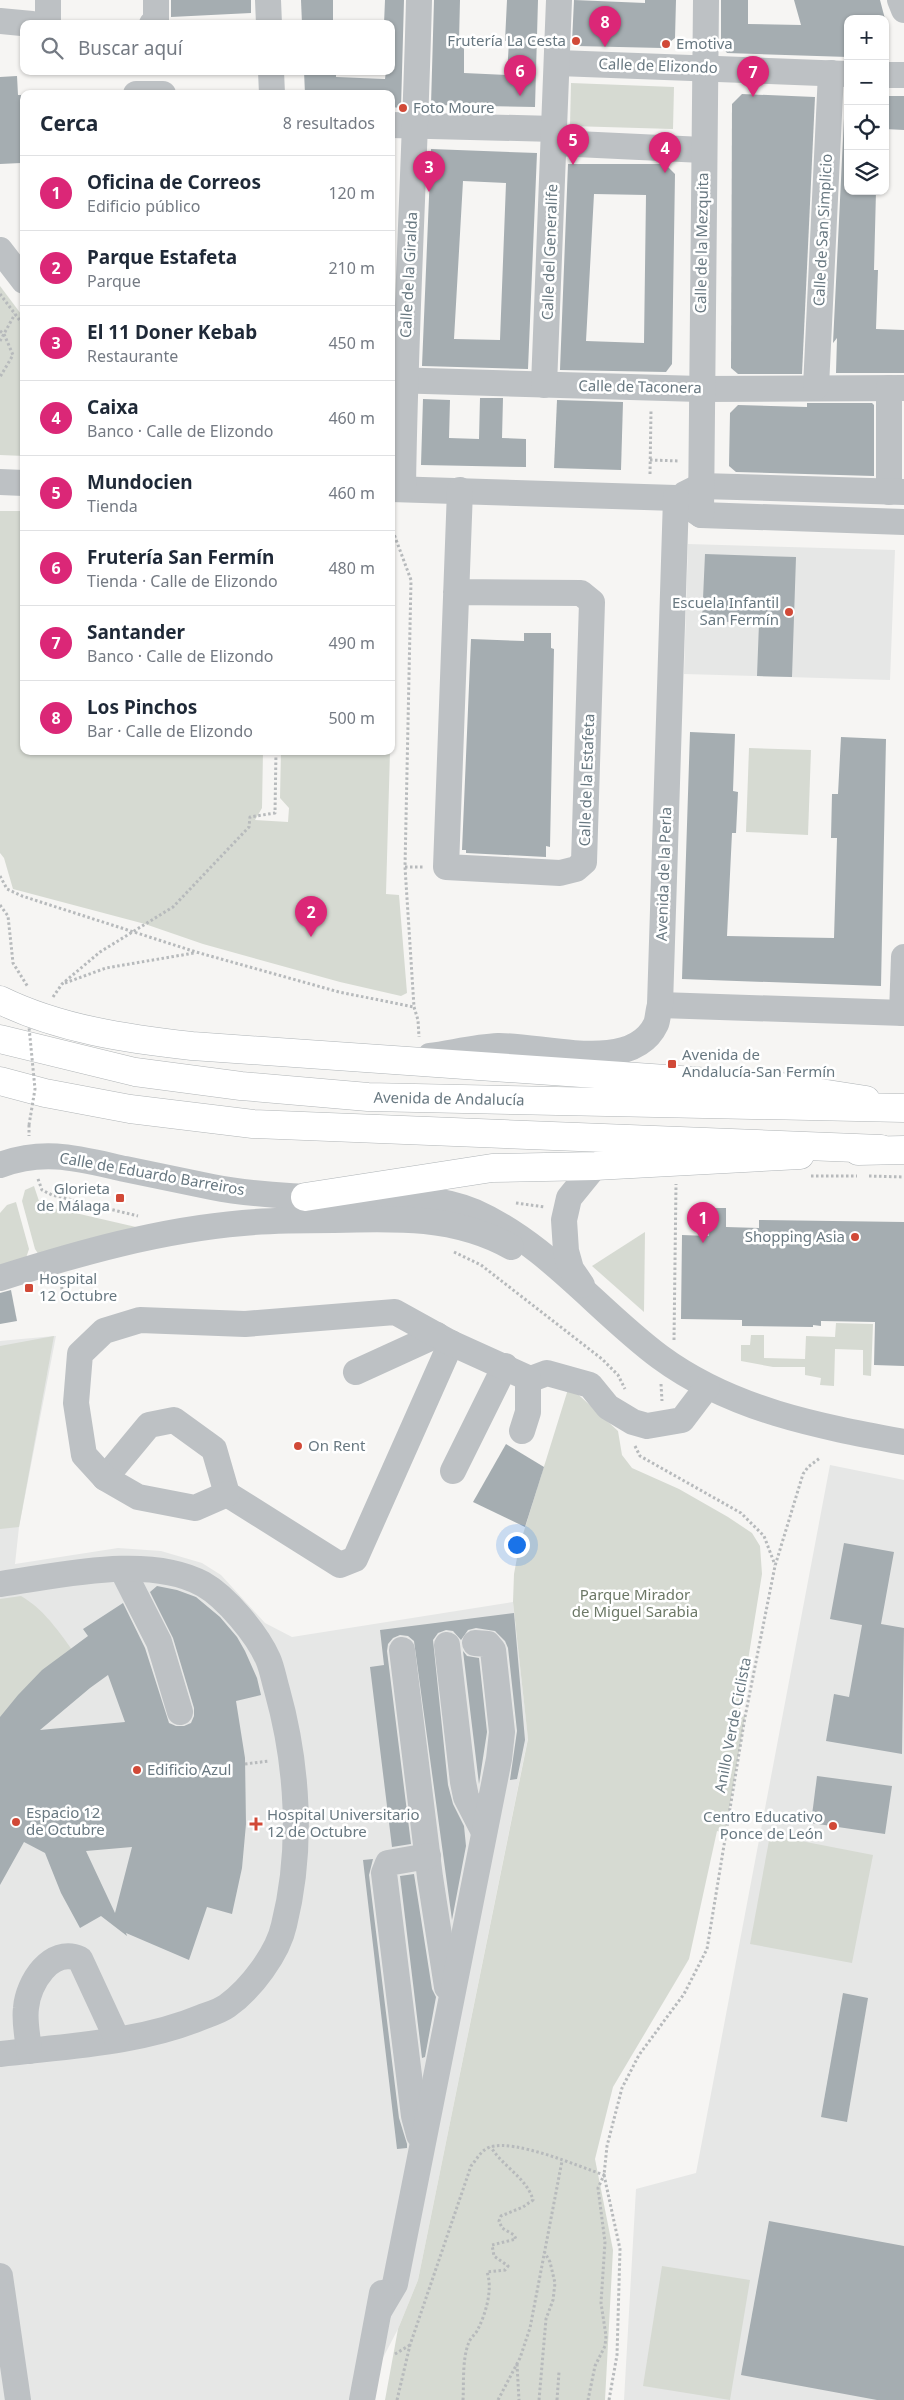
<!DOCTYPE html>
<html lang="es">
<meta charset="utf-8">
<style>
:root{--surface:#fff;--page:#f6f6f7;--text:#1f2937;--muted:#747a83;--line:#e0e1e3;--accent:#db2777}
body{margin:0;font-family:"Noto Sans",sans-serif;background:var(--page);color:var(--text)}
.controls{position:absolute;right:15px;top:15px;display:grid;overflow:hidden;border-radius:10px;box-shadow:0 1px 4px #0004}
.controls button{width:45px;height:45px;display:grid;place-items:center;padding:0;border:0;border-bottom:1px solid var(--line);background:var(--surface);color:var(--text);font:25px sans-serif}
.you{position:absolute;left:516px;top:1544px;width:18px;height:18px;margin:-12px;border:4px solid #fff;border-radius:50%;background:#1a73e8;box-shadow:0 0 0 8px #1a73e833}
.badge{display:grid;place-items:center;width:32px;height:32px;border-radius:50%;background:var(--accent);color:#fff;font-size:16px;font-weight:700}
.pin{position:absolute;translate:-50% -41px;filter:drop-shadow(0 1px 2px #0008)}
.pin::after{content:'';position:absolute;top:26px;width:18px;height:15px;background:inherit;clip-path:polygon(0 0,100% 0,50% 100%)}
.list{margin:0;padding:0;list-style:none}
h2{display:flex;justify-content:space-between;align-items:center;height:65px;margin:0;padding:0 20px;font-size:21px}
h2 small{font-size:16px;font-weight:400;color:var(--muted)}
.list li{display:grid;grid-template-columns:32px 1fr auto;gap:15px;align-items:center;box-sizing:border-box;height:75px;padding:0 20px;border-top:1px solid var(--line)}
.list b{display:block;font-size:19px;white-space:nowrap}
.list p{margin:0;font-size:16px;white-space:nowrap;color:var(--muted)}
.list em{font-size:16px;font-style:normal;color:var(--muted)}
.icon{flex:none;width:28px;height:28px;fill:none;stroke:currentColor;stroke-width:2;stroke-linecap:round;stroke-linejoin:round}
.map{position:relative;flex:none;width:904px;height:2400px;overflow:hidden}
.search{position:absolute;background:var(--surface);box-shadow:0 1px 4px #0004;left:20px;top:20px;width:375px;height:55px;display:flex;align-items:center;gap:12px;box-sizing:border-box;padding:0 18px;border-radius:10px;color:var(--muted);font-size:19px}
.panel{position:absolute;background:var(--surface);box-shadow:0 1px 4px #0004;left:20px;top:90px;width:375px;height:665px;border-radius:10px}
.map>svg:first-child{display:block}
</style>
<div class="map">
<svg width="904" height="2400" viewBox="0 0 904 2400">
<rect width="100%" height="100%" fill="#f6f5f3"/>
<g fill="#e6e7e6">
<polygon points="688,544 895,550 890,680 684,674"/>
<polygon points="54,1336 56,1336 19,1527 15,1564 118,1548 161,1551 202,1563 221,1575 265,1623 292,1637 513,1602 528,1738 418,2280 398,2329 361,2400 0,2400 0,1341"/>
<polygon points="830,1465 904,1480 904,2400 624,2400 636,2189 696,2173"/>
</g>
<g fill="#d6dad2">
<polygon points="571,83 674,87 673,129 570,126"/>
<polygon points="0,286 24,318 24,456 0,455"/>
<polygon points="0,511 24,511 24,751 263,751 262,808 255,820 288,822 289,808 280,798 281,751 390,751 386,894 399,895 407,993 401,996 340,982 203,944 145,924 13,889 4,858 0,853"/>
<polygon points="749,748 811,750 808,835 746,832"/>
<polygon points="34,1186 39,1201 45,1206 136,1227 39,1255 35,1249 22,1201 25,1190"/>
<polygon points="16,1202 29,1249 26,1258 0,1270 0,1213 7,1205"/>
<polygon points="645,1232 644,1312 592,1266"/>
<polygon points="836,1323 873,1324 871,1376 863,1375 863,1350 835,1349 834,1386 820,1385 821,1378 805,1375 805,1367 773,1367 741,1361 741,1345 750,1345 751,1335 764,1335 764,1358 805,1359 806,1336 835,1337"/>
<polygon points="54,1336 19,1527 0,1529 0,1346"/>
<polygon points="569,1386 618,1431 622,1455 632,1468 679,1489 728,1517 752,1533 760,1546 762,1574 739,1716 745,1717 725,1833 717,1831 689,1959 613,2087 595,2159 613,2250 605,2400 385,2400 398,2329 418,2280 528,1739 513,1602 514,1574 519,1547"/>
<path d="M21,1596C47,1611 63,1638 81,1662L0,1725V1599Z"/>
<polygon points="770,1835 873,1855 852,1963 750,1944"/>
<polygon points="662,2266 750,2280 730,2400 643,2386"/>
</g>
<g fill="#a5adb1" fill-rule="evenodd">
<polygon points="171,0 251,0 251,13 171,17"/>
<polygon points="301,0 333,0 333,24 302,24"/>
<polygon points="385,0 404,0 401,108 391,107 391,94 305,94 304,71 336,71 336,77 385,79 386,71 391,71 391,24 384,24"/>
<polygon points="434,0 460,0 459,41 464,41 464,73 507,75 509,41 505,41 507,0 538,0 535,107 431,105"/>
<polygon points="574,0 645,3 645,0 676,0 675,38 662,48 576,46 572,42"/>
<polygon points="721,0 748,0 748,24 801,25 794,0 880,0 885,19 848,19 848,57 727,53 721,45"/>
<polygon points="17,76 18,95 21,95 23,144 20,144 21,163 0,164 0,77"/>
<polygon points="742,94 815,97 802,374 738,374 731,368 732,104"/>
<polygon points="885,96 904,96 904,130 885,129"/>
<polygon points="845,98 848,98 848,191 876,191 874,270 878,270 876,329 904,330 904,373 836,373 837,338 833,343"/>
<path d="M431,149L537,153L528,369L422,366ZM463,181L506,183L500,340L454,339Z"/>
<path d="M568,164H665L675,174L672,364L666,372L560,370ZM594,194L646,195L644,343L586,341Z"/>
<polygon points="480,398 503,398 502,438 526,439 526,467 421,465 423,399 450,400 449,438 479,439"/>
<polygon points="557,400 623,402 621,470 554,468"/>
<polygon points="807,403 872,403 874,405 874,476 736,472 729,466 730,413 738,405 807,407"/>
<polygon points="705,554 796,557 792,677 757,676 759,623 702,621"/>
<polygon points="524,633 551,633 551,648 554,649 550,847 546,846 546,857 466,853 466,850 462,850 471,639 524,641"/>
<polygon points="690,732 735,734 733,791 738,792 736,833 732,833 727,936 834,938 837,838 831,838 832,794 838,794 841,737 886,739 881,986 682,979"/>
<polygon points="710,1208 726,1208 726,1227 759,1228 759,1220 904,1222 904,1366 874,1365 875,1322 821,1321 821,1326 813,1325 813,1327 742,1326 742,1320 681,1319 682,1235 709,1236"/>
<polygon points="11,1290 17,1321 0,1324 0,1293"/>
<polygon points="506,1444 544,1467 525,1527 473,1502"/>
<polygon points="844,1543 894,1552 881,1624 904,1628 902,1754 826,1741 834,1694 849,1697 862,1625 830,1619"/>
<path d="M157,1586L177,1590L196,1597L220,1617L237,1637L245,1651L257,1678L261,1695L236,1701L245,1758L246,1824L242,1868L232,1914L207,1907L189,1960L126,1933L127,1936L101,1916L80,1928L61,1893L45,1853L24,1842L0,1885V1717L18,1695L42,1670L88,1636L83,1629L123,1603L145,1648L169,1723L176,1726H184L191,1723L194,1716V1708L173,1638L150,1592ZM108,1675L125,1722L40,1730L90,1688ZM132,1847L115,1913L86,1851Z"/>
<polygon points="514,1613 525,1740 517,1779 510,1780 517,1731 508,1648 505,1641 495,1631 476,1628 468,1630 461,1640 453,1631 446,1630 438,1633 433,1640 448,1785 453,1804 464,1826 466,1846 452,1920 414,1641 408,1636 400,1635 393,1638 388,1644 387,1651 411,1844 392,1847 370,1667 384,1665 380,1630"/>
<polygon points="463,1651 467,1656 479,1658 487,1732 479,1784"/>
<polygon points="817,1776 892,1786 885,1834 811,1823"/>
<polygon points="373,1859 369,1875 399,2118 407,2144 407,2148 397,2149 363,1860"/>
<polygon points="414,1874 432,1989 436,1997 425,2057 422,2058 400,1876"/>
<polygon points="843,1993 868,1998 847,2122 821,2117"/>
<polygon points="769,2221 904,2246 904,2400 877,2400 741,2375"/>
</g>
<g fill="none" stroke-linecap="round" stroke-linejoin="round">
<defs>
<g id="major">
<path d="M0,1000C59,1029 128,1039 192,1046L782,1087L866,1100"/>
<polyline points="858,1151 904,1150"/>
<polyline points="305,1197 492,1168 595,1166 800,1155"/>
</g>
<g id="highway">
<polyline points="0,1039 135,1072 241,1086 368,1097 903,1108"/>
<polyline points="0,1081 45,1093 130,1109 253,1124 881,1149"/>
</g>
</defs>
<use href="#major" stroke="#afb4b7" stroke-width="29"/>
<use href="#highway" stroke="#b1b5b7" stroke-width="29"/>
<g stroke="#b7babc" stroke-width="3" stroke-dasharray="2.5 2.5" stroke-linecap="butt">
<polyline points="0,294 24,326"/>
<polyline points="0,331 4,334 13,355 0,377"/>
<polyline points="0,341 15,314"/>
<polyline points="650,460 680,461"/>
<polyline points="650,474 651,411"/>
<polyline points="391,526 411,580 405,867 414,1007 418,1020 419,1037"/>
<polyline points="405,867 425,867"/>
<polyline points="0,876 7,889 22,896 196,952 339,992 414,1007"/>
<polyline points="0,905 8,916 13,963 28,987"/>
<polyline points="65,983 106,968 194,953"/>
<polyline points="53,997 62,984 100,952 173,907 249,827 250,817 275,813 276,751"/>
<polyline points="29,1125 29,1136"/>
<polyline points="811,1176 857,1176"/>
<polyline points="869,1176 904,1177"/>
<polyline points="38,1179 42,1190 52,1195 138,1216"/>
<polyline points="516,1203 545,1207"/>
<polyline points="454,1252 481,1265 602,1359 618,1375 625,1389"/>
<polyline points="61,1282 63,1297"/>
<polyline points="674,1340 676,1184"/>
<polyline points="661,1384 662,1401"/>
<polyline points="635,1446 640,1456 741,1513 764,1536 775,1565"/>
<polyline points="245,1764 269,1761"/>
<polyline points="395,2354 410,2345"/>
<polyline points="517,2364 519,2400"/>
<path d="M397,2400L410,2345L471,2166C477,2159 481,2150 490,2147C515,2139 578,2166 604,2175L598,2188L605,2242L601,2303L606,2336L605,2346L595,2366L588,2400"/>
<path d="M463,2400C464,2382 462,2359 469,2342C471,2337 476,2334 478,2329C486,2313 493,2289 487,2272L505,2270L508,2266L494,2256L492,2245L516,2239L514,2235L502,2228L499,2221L501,2216L523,2207L533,2200C527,2178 502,2166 491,2147"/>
<polyline points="498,2400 520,2358 530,2328 562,2161"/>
<polyline points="539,2400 546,2319 553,2300 555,2283 550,2262 545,2253"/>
<polyline points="557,2400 559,2372"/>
<polyline points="609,2400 617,2355 620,2249 604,2175 607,2146 622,2088 639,2055 684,1994 707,1949 745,1717 775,1566 803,1474 808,1467 820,1458"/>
</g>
<g stroke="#bdc1c4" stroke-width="26">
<polyline points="48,0 48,24"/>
<polyline points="268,0 269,24"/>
<polyline points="900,0 904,10"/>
<polyline points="0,21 32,24"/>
<polyline points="152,24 156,21 156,0"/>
<polyline points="558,63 847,74"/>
<polyline points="271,71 272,94"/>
<polyline points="885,75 904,75"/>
<polyline points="136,94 163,94"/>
<polyline points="391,125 555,129"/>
<polyline points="555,143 703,150"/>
<polyline points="0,250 24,281"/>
<polyline points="391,380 700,389 904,388"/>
<polyline points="544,385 559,0"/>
<polyline points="816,387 831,73"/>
<polyline points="0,482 24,483"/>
<polyline points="391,489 676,498 701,515 904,522"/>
<path d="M403,489C405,326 415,163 419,0"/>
<polyline points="889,492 889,388"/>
<polyline points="685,494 701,486 904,492"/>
<polyline points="701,515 706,0"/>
<polyline points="456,592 581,593 592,602 584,862 576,869 560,873 446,867 460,490"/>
<polyline points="660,1005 904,1013"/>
<polyline points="902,1013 904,957"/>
<path d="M430,1056C452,1053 476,1047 498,1046C543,1045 632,1075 656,1024C658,1019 658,1011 660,1005L676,498"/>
<path d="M0,1165C45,1148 80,1159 125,1169C154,1175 183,1181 212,1187C253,1195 297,1197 339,1198C384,1198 433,1194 475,1212C547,1244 598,1311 660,1357C732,1410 818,1426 904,1442"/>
<path d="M0,1278C79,1253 160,1230 243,1223C273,1220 304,1220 334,1220C395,1218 456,1216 511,1247"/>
<polyline points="582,1285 571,1269 566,1251 564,1220 569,1198 595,1166"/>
<polyline points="356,1372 437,1335"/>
<polyline points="528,1378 531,1379 547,1373 590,1385 608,1407 633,1422 647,1426 682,1420 707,1387"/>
<polyline points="453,1471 505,1366"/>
<polyline points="105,1478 149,1425 174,1420 214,1449 227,1494 340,1565 355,1559 451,1343"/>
<polyline points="227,1494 195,1508 138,1497 105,1478 84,1455 76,1403 80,1354 104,1331 140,1320 245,1324 395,1312 451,1343 528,1378 528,1412 522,1431"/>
<polyline points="122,1569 159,1642 180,1712"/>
<path d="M0,1584C59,1576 148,1554 203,1584C226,1597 257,1634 268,1659C272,1668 274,1680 277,1690C298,1765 303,1849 284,1925C278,1953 251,1989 227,2006C220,2011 210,2014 202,2017C140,2043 67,2046 0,2054"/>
<polyline points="447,1645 463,1782 466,1797 484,1832"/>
<polyline points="402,1650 430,1877 447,1987"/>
<path d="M29,2051C28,2037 24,2022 26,2008C28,1983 51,1946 80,1959L117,2039"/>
<polyline points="419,2135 414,2116 384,1873 388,1863 428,1856"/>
<polyline points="0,2276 18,2400"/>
<polyline points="379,2311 395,2284 499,1759 502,1732 493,1650 488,1644 475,1643"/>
<polyline points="362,2400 382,2293"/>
</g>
<use href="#major" stroke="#fff" stroke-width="28"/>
<use href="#highway" stroke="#fff" stroke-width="28"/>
<polyline stroke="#b7babc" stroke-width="3" stroke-dasharray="2.5 2.5" stroke-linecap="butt" points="29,1125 35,1089 29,1027"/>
</g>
<g fill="#d14937" stroke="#fff" stroke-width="2">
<circle cx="576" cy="41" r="5"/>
<circle cx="666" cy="44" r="5"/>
<circle cx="403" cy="108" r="5"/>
<circle cx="789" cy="612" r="5"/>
<rect x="667" y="1059" width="10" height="10" rx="2.5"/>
<rect x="115" y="1193" width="10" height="10" rx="2.5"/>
<circle cx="855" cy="1237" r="5"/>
<rect x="24" y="1283" width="10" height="10" rx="2.5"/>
<circle cx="298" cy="1446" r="5"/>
<circle cx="137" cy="1770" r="5"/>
<circle cx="16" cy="1822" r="5"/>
<path d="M253.5 1816.5h5v5h5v5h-5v5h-5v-5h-5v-5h5z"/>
<circle cx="833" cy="1826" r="5"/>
</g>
<g text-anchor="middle" stroke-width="5" stroke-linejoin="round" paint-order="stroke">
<g font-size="15" fill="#687881" stroke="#fff" text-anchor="start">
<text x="566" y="46" text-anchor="end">Frutería La Cesta</text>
<text x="676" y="49">Emotiva</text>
<text x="413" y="113">Foto Moure</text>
<text x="779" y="608" text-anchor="end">Escuela Infantil<tspan x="779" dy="17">San Fermín</tspan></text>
<text x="682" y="1060">Avenida de<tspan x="682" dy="17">Andalucía-San Fermín</tspan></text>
<text x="110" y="1194" text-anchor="end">Glorieta<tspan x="110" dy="17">de Málaga</tspan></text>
<text x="845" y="1242" text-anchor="end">Shopping Asia</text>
<text x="39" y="1284">Hospital<tspan x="39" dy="17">12 Octubre</tspan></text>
<text x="308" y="1451">On Rent</text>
<text x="147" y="1775">Edificio Azul</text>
<text x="26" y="1818">Espacio 12<tspan x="26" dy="17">de Octubre</tspan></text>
<text x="267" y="1820">Hospital Universitario<tspan x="267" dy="17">12 de Octubre</tspan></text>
<text x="823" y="1822" text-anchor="end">Centro Educativo<tspan x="823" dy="17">Ponce de León</tspan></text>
</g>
<g font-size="15" fill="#687881" stroke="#fff">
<text transform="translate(658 66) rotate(2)" y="5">Calle de Elizondo</text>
<text transform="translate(823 230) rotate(-87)" y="5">Calle de San Simplicio</text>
<text transform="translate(702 243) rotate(-89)" y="5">Calle de la Mezquita</text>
<text transform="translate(550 252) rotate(-88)" y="5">Calle del Generalife</text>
<text transform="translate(409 275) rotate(-87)" y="5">Calle de la Giralda</text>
<text transform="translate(640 387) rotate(1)" y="5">Calle de Taconera</text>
<text transform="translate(587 780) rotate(-88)" y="5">Calle de la Estafeta</text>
<text transform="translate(664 874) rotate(-88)" y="5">Avenida de la Perla</text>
<text transform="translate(449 1099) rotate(1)" y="5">Avenida de Andalucía</text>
<text transform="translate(152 1174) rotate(10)" y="5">Calle de Eduardo Barreiros</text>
<text transform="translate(733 1725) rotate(-79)" y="5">Anillo Verde Ciclista</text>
</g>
<g font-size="15" fill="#6c7866" stroke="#fff">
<text x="635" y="1600">Parque Mirador<tspan x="635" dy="17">de Miguel Sarabia</tspan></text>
</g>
</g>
</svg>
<div class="controls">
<button>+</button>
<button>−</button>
<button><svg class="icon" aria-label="locate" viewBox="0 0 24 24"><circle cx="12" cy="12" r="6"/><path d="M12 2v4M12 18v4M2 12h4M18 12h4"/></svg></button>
<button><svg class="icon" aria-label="layers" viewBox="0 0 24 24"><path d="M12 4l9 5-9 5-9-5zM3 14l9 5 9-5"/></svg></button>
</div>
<div class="you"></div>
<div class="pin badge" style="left:703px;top:1243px">1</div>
<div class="pin badge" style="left:311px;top:937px">2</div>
<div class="pin badge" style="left:429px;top:192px">3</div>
<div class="pin badge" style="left:665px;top:173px">4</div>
<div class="pin badge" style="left:573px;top:165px">5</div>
<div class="pin badge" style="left:520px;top:96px">6</div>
<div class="pin badge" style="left:753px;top:97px">7</div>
<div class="pin badge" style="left:605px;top:47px">8</div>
<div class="search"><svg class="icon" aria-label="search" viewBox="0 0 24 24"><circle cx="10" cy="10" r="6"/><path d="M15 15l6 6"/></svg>Buscar aquí</div>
<section class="panel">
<h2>Cerca<small>8 resultados</small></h2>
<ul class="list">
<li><span class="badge">1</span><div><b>Oficina de Correos</b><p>Edificio público</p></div><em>120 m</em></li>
<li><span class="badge">2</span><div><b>Parque Estafeta</b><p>Parque</p></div><em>210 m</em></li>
<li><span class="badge">3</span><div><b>El 11 Doner Kebab</b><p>Restaurante</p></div><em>450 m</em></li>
<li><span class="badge">4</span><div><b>Caixa</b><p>Banco · Calle de Elizondo</p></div><em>460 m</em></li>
<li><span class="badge">5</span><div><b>Mundocien</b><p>Tienda</p></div><em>460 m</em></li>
<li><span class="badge">6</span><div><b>Frutería San Fermín</b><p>Tienda · Calle de Elizondo</p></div><em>480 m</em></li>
<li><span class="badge">7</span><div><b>Santander</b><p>Banco · Calle de Elizondo</p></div><em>490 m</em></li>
<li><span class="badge">8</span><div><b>Los Pinchos</b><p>Bar · Calle de Elizondo</p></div><em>500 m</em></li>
</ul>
</section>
</div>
